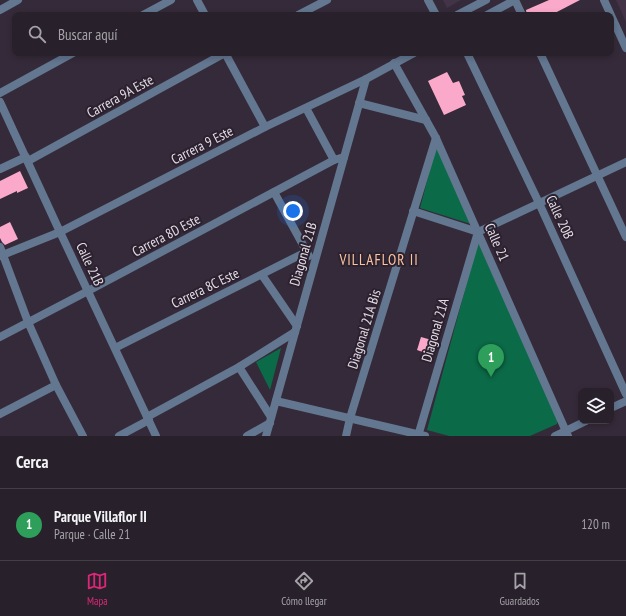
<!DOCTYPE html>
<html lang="es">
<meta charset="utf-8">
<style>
:root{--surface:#28202b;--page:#342d37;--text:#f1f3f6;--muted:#a5a3a9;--line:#443e47;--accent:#db2777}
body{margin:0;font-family:"PT Sans Narrow",sans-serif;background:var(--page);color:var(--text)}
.controls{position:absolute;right:12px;bottom:12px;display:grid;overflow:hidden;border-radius:8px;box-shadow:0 2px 6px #0003}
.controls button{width:36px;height:36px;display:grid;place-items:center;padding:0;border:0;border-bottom:1px solid var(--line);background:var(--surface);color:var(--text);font:20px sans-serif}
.you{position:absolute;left:293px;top:211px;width:14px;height:14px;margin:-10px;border:3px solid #fff;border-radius:50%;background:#1a73e8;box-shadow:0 0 0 6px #1a73e833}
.badge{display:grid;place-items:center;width:26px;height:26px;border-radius:50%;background:var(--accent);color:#fff;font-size:13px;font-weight:700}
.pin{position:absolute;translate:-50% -33px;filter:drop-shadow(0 1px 2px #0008)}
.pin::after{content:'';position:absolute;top:21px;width:14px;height:12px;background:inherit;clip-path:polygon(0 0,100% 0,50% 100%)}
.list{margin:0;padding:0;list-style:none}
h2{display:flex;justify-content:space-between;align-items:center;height:52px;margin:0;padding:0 16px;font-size:17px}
h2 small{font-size:13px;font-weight:400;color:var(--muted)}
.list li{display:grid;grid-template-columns:26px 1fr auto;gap:12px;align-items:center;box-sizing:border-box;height:72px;padding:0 16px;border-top:1px solid var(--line)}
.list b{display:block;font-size:15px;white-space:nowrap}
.list p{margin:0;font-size:13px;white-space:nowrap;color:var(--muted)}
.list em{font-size:13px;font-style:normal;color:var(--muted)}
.icon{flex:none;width:22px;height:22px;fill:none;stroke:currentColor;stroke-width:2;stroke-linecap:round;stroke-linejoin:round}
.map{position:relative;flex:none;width:626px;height:436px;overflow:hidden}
.search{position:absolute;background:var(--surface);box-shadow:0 2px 6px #0003;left:12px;right:12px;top:12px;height:44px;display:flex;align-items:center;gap:10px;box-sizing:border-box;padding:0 14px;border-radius:8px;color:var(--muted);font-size:15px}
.sheet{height:124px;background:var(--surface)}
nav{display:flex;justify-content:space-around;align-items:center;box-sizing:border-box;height:56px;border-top:1px solid var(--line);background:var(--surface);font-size:11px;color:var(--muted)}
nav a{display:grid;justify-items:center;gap:2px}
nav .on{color:var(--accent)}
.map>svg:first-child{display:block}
</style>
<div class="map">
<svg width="626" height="436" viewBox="0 0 626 436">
<rect width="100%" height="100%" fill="#352a39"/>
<g fill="#423347">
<polygon points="443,0 461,0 447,8"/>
<polygon points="616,0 626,0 626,22"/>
</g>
<g fill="#0b6a47">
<polygon points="437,143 471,224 420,208"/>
<polygon points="478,242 558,419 557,424 530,436 449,436 427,430"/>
<polygon points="281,348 270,390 256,362"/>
</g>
<g fill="#fba9ca">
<polygon points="549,0 580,0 551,15 527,15 526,10"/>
<polygon points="447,72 453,83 459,81 465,95 462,96 466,105 444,115 428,81"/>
<polygon points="20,171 28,188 17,193 17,191 0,199 0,181"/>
<polygon points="10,222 18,239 5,245 2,242 0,238 0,227"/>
<polygon points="421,337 435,341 431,355 417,350"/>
</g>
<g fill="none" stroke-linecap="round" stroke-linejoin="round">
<g stroke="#637791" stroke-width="8">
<polyline points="197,0 205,15"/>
<polyline points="428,0 436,15"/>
<polyline points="515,0 522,15"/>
<polyline points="604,0 626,48"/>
<polyline points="0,10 18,0"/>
<polyline points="143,15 171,0"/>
<polyline points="298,15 327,0"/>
<polyline points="457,15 486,0"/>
<polyline points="487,15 515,0"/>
<polyline points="225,53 265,127"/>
<polyline points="467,53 539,203 626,394"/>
<polyline points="540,53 626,237"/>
<polyline points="394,63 426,120 436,138 568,436"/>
<polyline points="0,93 73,53"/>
<polyline points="0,102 60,232 265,127 366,79 414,53"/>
<polyline points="359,103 426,120"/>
<polyline points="306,108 334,160"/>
<polyline points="28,161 225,53"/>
<polyline points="0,169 26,157"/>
<polyline points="274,192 309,256"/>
<polyline points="413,211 478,232"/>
<polyline points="478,232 626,162"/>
<polyline points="0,247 28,322 56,385 83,436"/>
<polyline points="262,275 297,326"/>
<polyline points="0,337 88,291 334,160 344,157"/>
<polyline points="115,348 306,252"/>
<polyline points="239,367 271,417"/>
<polyline points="276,401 425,436"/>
<polyline points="611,408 626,401"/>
<polyline points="0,414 56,385"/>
<polyline points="147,417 239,367 295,332"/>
<polyline points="119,436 149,420"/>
<polyline points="247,436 270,423"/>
<polyline points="266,436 366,79"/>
<polyline points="346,436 350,418 436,138"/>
<polyline points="418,436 478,232"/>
<polyline points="555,436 586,421"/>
</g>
<polyline stroke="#637791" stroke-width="8" points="0,256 60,232 156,436"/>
</g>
<g text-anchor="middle" stroke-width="4" stroke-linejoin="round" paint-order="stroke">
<g font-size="14" fill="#e3dbe5" stroke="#2b212f">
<text transform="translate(120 96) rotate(-29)" y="5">Carrera 9A Este</text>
<text transform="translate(202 145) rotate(-27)" y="5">Carrera 9 Este</text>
<text transform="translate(560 217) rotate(65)" y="5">Calle 20B</text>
<text transform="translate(166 235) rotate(-28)" y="5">Carrera 8D Este</text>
<text transform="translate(497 242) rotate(66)" y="5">Calle 21</text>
<text transform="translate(303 254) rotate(-74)" y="5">Diagonal 21B</text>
<text transform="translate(90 264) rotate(65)" y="5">Calle 21B</text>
<text transform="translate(205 288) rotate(-26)" y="5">Carrera 8C Este</text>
<text transform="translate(364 329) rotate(-73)" y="5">Diagonal 21A Bis</text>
<text transform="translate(435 330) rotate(-74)" y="5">Diagonal 21A</text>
</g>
<g font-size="15" letter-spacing="1" fill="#fdc3a1" stroke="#2b212f">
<text x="379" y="265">VILLAFLOR II</text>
</g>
</g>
</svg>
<div class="controls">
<button><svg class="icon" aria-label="layers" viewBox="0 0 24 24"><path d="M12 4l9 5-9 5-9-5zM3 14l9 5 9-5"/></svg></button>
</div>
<div class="you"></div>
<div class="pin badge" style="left:491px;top:377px;background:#2e9e5b">1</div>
<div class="search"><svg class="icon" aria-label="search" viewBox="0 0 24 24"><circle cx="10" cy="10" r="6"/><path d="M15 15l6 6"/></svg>Buscar aquí</div>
</div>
<section class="sheet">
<h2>Cerca<small></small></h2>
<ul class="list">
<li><span class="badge" style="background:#2e9e5b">1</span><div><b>Parque Villaflor II</b><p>Parque · Calle 21</p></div><em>120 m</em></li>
</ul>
</section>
<nav>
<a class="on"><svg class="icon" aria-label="map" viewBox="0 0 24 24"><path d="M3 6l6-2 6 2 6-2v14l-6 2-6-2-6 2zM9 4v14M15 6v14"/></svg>Mapa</a>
<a><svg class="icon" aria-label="directions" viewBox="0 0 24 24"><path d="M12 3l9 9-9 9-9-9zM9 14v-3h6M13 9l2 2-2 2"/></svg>Cómo llegar</a>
<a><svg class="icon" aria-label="saved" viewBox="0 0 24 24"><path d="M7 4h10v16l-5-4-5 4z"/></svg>Guardados</a>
</nav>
